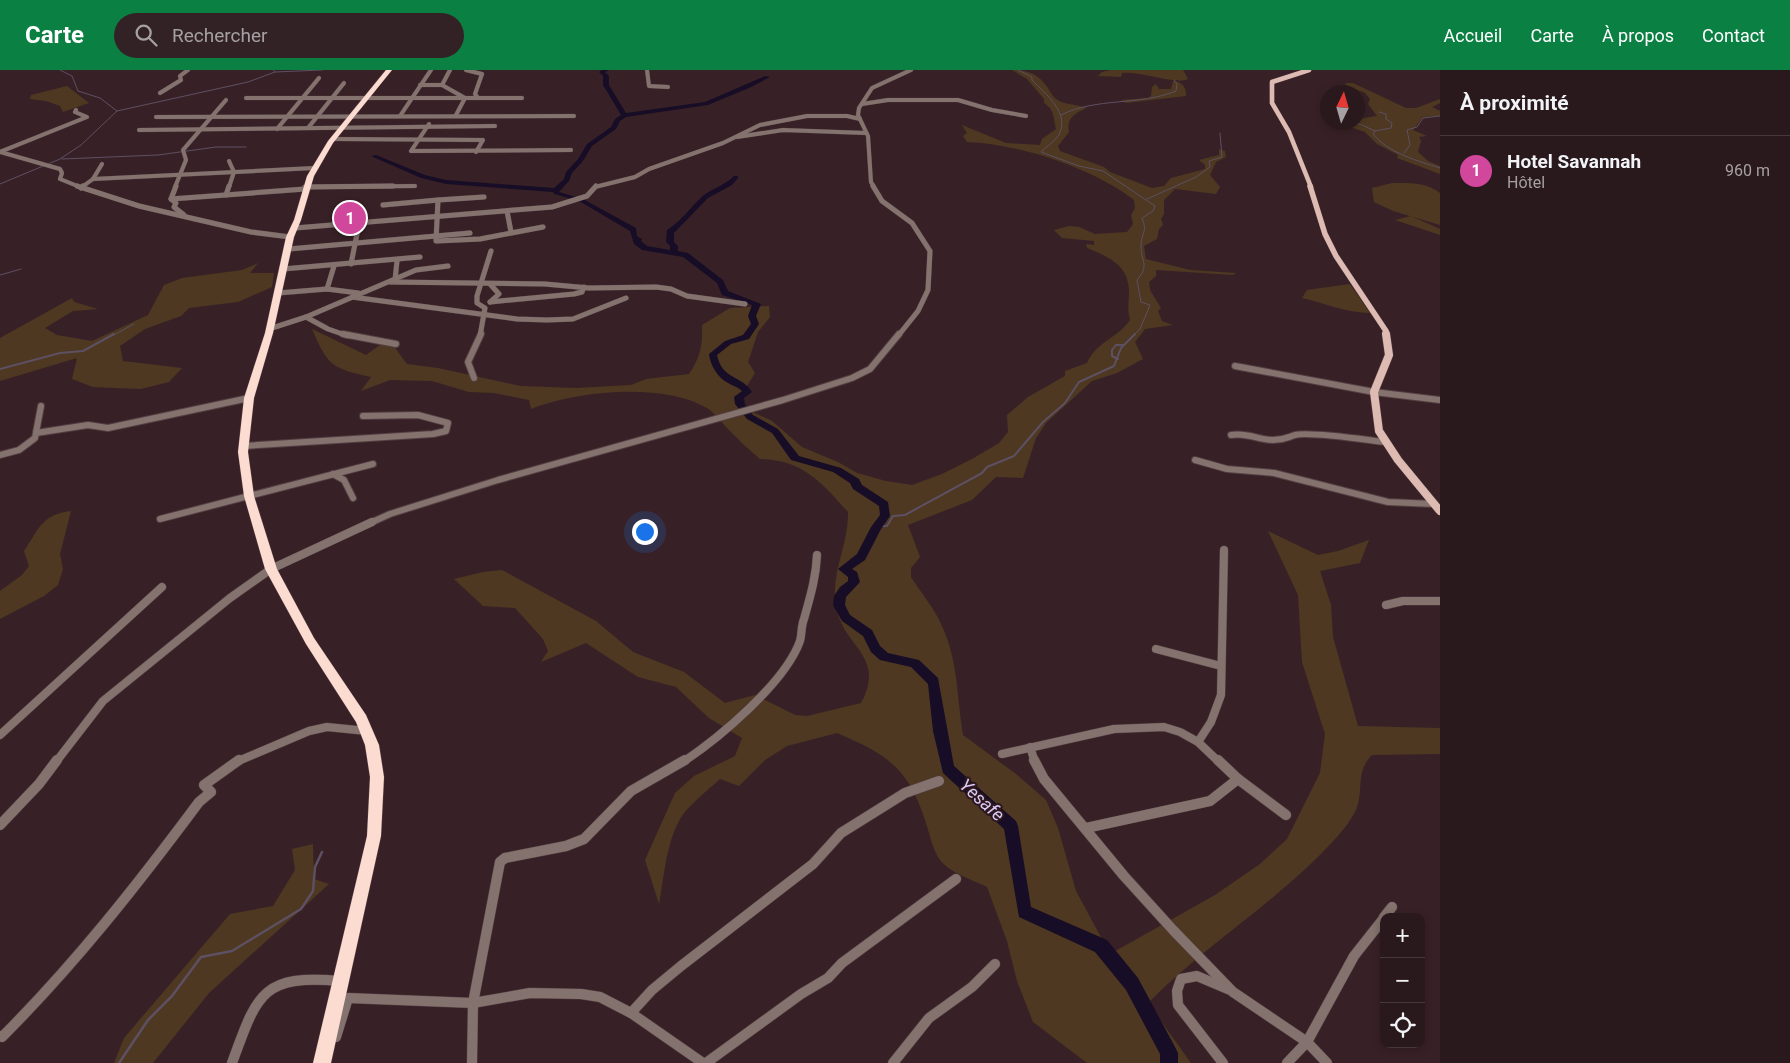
<!DOCTYPE html>
<html lang="fr">
<meta charset="utf-8">
<style>
:root{--surface:#2a191c;--page:#322225;--text:#f1f3f6;--muted:#a5a0a3;--line:#46383b;--accent:#0b8043}
body{margin:0;font-family:Roboto,sans-serif;background:var(--page);color:var(--text)}
.controls{position:absolute;right:15px;bottom:15px;display:grid;overflow:hidden;border-radius:10px;box-shadow:0 2px 8px #0003}
.controls button{width:45px;height:45px;display:grid;place-items:center;padding:0;border:0;border-bottom:1px solid var(--line);background:var(--surface);color:var(--text);font:25px sans-serif}
.compass{position:absolute;left:1320px;top:15px;width:45px;height:45px;border-radius:50%;background:var(--surface);box-shadow:0 2px 8px #0003;rotate:5deg}
.you{position:absolute;left:644px;top:461px;width:18px;height:18px;margin:-12px;border:4px solid #fff;border-radius:50%;background:#1a73e8;box-shadow:0 0 0 8px #1a73e833}
.badge{display:grid;place-items:center;width:32px;height:32px;border-radius:50%;background:var(--accent);color:#fff;font-size:16px;font-weight:700}
.pin{position:absolute;translate:-50% -50%;border:2px solid #fff;box-shadow:0 1px 5px #0006}
.list{margin:0;padding:0;list-style:none}
h2{display:flex;justify-content:space-between;align-items:center;height:65px;margin:0;padding:0 20px;font-size:21px}
h2 small{font-size:16px;font-weight:400;color:var(--muted)}
.list li{display:grid;grid-template-columns:32px 1fr auto;gap:15px;align-items:center;box-sizing:border-box;height:70px;padding:0 20px;border-top:1px solid var(--line)}
.list b{display:block;font-size:19px;white-space:nowrap}
.list p{margin:0;font-size:16px;white-space:nowrap;color:var(--muted)}
.list em{font-size:16px;font-style:normal;color:var(--muted)}
.icon{flex:none;width:28px;height:28px;fill:none;stroke:currentColor;stroke-width:2;stroke-linecap:round;stroke-linejoin:round}
.map{position:relative;flex:none;width:1440px;height:993px;overflow:hidden}
header{display:flex;align-items:center;gap:30px;box-sizing:border-box;height:70px;padding:0 25px;background:var(--accent);color:#fff}
header strong{font-size:24px}
nav{display:flex;gap:28px;margin-inline-start:auto;font-size:18px}
.search{width:350px;height:45px;background:var(--page);display:flex;align-items:center;gap:12px;box-sizing:border-box;padding:0 18px;border-radius:28px;color:var(--muted);font-size:19px}
main{display:flex}
aside{flex:1;background:var(--surface)}
.map>svg:first-child{display:block}
</style>
<header>
<strong>Carte</strong>
<div class="search"><svg class="icon" aria-label="search" viewBox="0 0 24 24"><circle cx="10" cy="10" r="6"/><path d="M15 15l6 6"/></svg>Rechercher</div>
<nav><a>Accueil</a><a>Carte</a><a>À propos</a><a>Contact</a></nav>
</header>
<main>
<div class="map">
<svg width="1440" height="993" viewBox="0 0 1440 993">
<rect width="100%" height="100%" fill="#382126"/>
<g fill="#4e3821">
<path d="M1012,0C1024,0 1036,3 1044,13C1049,18 1051,25 1056,29C1064,35 1076,34 1087,38C1075,43 1066,48 1069,62L1058,76L1060,81L1104,97L1110,102L1152,118L1164,116L1171,108L1205,99V95L1199,90L1219,85V79L1225,81L1226,87L1216,92L1210,105L1220,117L1216,124L1175,119L1164,130V144L1161,149L1163,155L1159,159L1157,169L1144,176L1146,189L1190,200L1236,203L1233,205L1156,200V206L1149,212L1150,220L1161,238L1158,241L1162,251L1173,255L1145,259L1135,272L1143,289L1117,303L1092,311L1046,353L1036,368L1023,408L996,407L972,430L908,455L920,487L911,498V507C921,523 935,539 942,556C958,590 957,628 963,665L1016,704L1046,730L1058,758L1076,821L1110,884L1215,825L1260,794L1287,769L1320,703L1325,664L1302,592L1298,525L1268,461L1318,485L1338,481L1369,470L1360,493L1320,501L1331,535L1333,567L1358,656L1440,658V684L1372,685C1354,703 1365,722 1355,742C1350,751 1342,762 1335,769C1279,831 1206,874 1148,933L1191,993H1087L1033,952L1017,911L1007,871L987,817C973,810 950,803 940,790C932,779 929,760 924,747C907,696 884,683 837,663L787,676L765,690L739,716L720,709C708,720 686,737 679,751C666,775 664,807 659,834L645,790L675,723L694,706L735,686L742,668L709,648L676,617L638,607L586,573L541,592L548,581L543,569L515,538L483,536L454,509L483,502L502,500L596,551L633,582L684,602L725,633L755,625L795,645L807,646L861,633C887,585 842,577 836,536C830,503 849,475 848,442C821,412 803,390 760,389C749,380 739,370 729,360C722,353 715,343 707,338C662,312 577,321 531,339L529,330L494,323L469,322L432,311L390,310L361,321L371,307C331,298 328,296 312,259L366,285L384,272L393,275L407,294L438,298L520,316L577,318L631,315L646,309L689,304C700,288 703,275 702,255L730,238L769,236L770,247L758,262L748,292L755,303L736,334L772,351L802,377L838,392L857,403L886,411L912,415L942,404L972,389L999,373L1008,362L1007,345L1028,327L1065,306V301L1087,293C1097,271 1118,268 1130,250C1126,236 1131,225 1128,213C1125,193 1104,185 1087,178L1086,174L1094,175V171L1062,168L1054,160L1069,156L1079,157L1095,164L1127,162L1133,154L1131,145L1135,138L1134,130C1093,98 1020,74 967,72L963,66L967,63L962,55L1006,73L1040,75L1042,69L1056,59C1053,47 1055,40 1044,33V29L1027,9Z"/>
<path d="M1111,0H1183L1188,9C1173,15 1143,1 1122,3L1121,7L1098,6L1102,2Z"/>
<path d="M1173,11C1183,12 1186,17 1186,26L1126,33L1121,30L1148,28L1151,26L1152,17L1156,14L1159,19H1171Z"/>
<polygon points="1346,13 1353,13 1406,38 1416,38 1440,29 1440,33 1432,37 1440,41 1440,46 1423,47 1413,60 1427,66 1419,67 1421,71 1418,82 1428,91 1440,96 1440,104 1397,88 1398,85 1377,74 1365,62 1353,58 1348,53 1358,52 1358,49 1377,46 1368,34 1370,29 1365,23 1345,15"/>
<polygon points="67,16 89,33 63,42 60,36 46,31 30,29 31,25"/>
<path d="M1392,113C1409,113 1426,112 1440,123V155L1393,141L1374,132L1372,118Z"/>
<polygon points="1411,146 1440,159 1440,165 1395,150"/>
<polygon points="258,193 250,203 274,203 272,217 238,232 189,238 181,246 145,259 120,276 123,291 182,298 169,312 141,319 93,317 72,309 77,288 0,311 0,268 72,228 74,232 98,239 73,241 45,258 57,265 92,271 148,245 164,215 182,208 242,200"/>
<path d="M1350,214L1370,243C1346,243 1325,233 1302,228L1307,220Z"/>
<path d="M71,441L60,484L63,499L58,515L44,526L0,549V521L22,505L29,496L24,481C39,459 42,444 71,441Z"/>
<polygon points="313,774 314,809 329,814 209,923 153,993 114,993 124,968 230,844 273,836 295,800 292,779"/>
</g>
<g fill="none" stroke-linecap="round" stroke-linejoin="round">
<g stroke="#5d5063" stroke-width="1">
<path d="M1018,0L1032,7V10C1045,23 1072,45 1058,66C1054,72 1046,77 1041,82L1079,96L1103,101L1155,136L1153,141L1142,148C1148,162 1141,163 1141,176C1141,192 1150,195 1137,210L1141,232L1150,235L1140,259L1133,266"/>
<polyline points="275,2 322,0"/>
<polyline points="117,41 248,12 275,2 273,0"/>
<path d="M1379,42L1386,44V49L1392,53L1391,58L1375,61L1373,64C1388,83 1418,91 1440,98"/>
<path d="M1061,45C1097,27 1139,36 1176,21L1177,14L1174,10"/>
<polyline points="1350,53 1360,54 1375,61"/>
<polyline points="1404,83 1410,75 1407,60 1417,57 1423,48 1440,46"/>
<polyline points="62,89 158,85 216,77 246,77"/>
<polyline points="0,114 60,89 81,75 117,41 100,28 78,21 72,6 60,0"/>
<polyline points="1147,129 1196,107 1210,97 1209,91 1222,87 1220,63"/>
<polyline points="0,205 21,199"/>
<polyline points="112,266 134,254"/>
</g>
<g stroke="#5d5063" stroke-width="2">
<polyline points="1118,289 1112,286 1112,280 1116,275 1123,275"/>
<polyline points="0,299 60,283 83,281 114,264"/>
<polyline points="877,456 887,456 893,446 905,445 982,403 987,397 1014,386 1043,352 1065,333 1079,312 1114,296 1121,278 1135,264"/>
</g>
<polyline stroke="#5d5063" stroke-width="2.5" points="119,993 148,950 172,926 201,887 232,881 301,839 313,821 315,797 322,782"/>
<path fill="#180d26" fill-rule="evenodd" d="M609,0L605,2L609,6V15L626,43L705,32L765,6L770,7L749,18L708,35L626,47L620,51L616,59L592,76L583,91L572,103L569,111L559,122L583,129L636,158L637,166L642,169L641,171L647,176L670,180V176L666,172L667,160C682,151 691,136 704,125C714,118 725,115 734,106H738V108L732,115L708,128L674,163V172L678,176V181L688,183L723,210L728,221L761,234L756,246L759,254L749,269L731,274L717,285C722,310 742,305 752,322L744,328L745,334L753,345L778,359L799,386L841,398L859,409L862,415L888,432L890,446L881,459L865,490L852,499L857,502L860,512L846,527L845,535L850,545L872,560L880,576L888,583L919,590L938,608L954,696L1016,751L1018,756L1031,837L1107,870L1138,908L1175,977L1178,983V993H1160V984L1126,920L1095,882L1019,847L1004,759L943,703L933,661L928,614L911,597L880,590L871,582L863,566L842,551L833,535L834,526L840,517L848,511V507L838,499L857,484L871,457L880,445L879,436L853,419L850,413L833,402L791,390L772,363L747,349L735,334L734,327L742,321C738,317 733,316 728,313C718,308 710,295 709,284L725,271L743,265L751,254L748,246L752,235L722,225L717,213L683,187L642,180L634,174L630,161L579,131L554,124L553,122L446,114L421,108L371,86L376,85L425,105L446,110L554,118L564,109L566,102L578,89L587,74L611,57L615,49L621,45L603,15V6L599,2L602,0Z"/>
<defs>
<g id="minor-far4">
<polyline points="450,0 442,15 465,28 456,45"/>
<polyline points="466,0 482,4 475,24 478,28"/>
<polyline points="647,0 649,16 668,17"/>
<polyline points="420,15 442,15"/>
<polyline points="160,23 181,10 180,6 188,0"/>
<polyline points="246,28 522,28"/>
<polyline points="862,34 888,30 958,30 992,40 1026,46"/>
<polyline points="400,46 431,0"/>
<polyline points="156,47 574,46"/>
<polyline points="429,54 411,81 571,80"/>
<polyline points="308,58 344,13"/>
<polyline points="277,59 319,8"/>
<polyline points="139,60 495,56"/>
<polyline points="737,67 783,60 866,63"/>
<polyline points="334,69 483,70 476,82"/>
<polyline points="0,82 60,99 62,103 60,109 80,117"/>
<polyline points="0,82 87,47 75,42 76,40"/>
<polyline points="93,109 314,98"/>
<polyline points="82,117 93,109 102,94"/>
<polyline points="175,117 186,90 183,80 226,30"/>
<polyline points="229,117 234,102 229,91"/>
<polyline points="305,117 415,116"/>
<polyline points="595,117 635,107 649,99 723,73 760,55 807,46 847,46 860,49"/>
<polyline points="874,117 871,112 868,66 858,45 859,38 872,18 911,0"/>
</g>
<g id="minor-far3">
<polyline points="77,116 139,136 251,162 290,167"/>
<polyline points="176,116 171,129 176,133 174,137 184,145"/>
<polyline points="873,116 882,131 912,153 930,181 928,220 918,241 898,266"/>
<polyline points="305,117 393,116"/>
<polyline points="81,118 83,116"/>
<polyline points="226,125 229,116"/>
<polyline points="484,127 438,130 436,171 480,169 543,157"/>
<polyline points="171,129 305,119"/>
<polyline points="383,135 438,130"/>
<polyline points="507,141 511,162"/>
<polyline points="295,158 552,137 587,126 596,116"/>
<polyline points="289,179 470,163"/>
<polyline points="351,194 359,154"/>
<polyline points="283,199 420,187"/>
<polyline points="395,210 397,191"/>
<polyline points="390,212 545,214 589,218 656,217 671,219 687,226 745,234"/>
<polyline points="490,214 499,224 490,232"/>
<polyline points="327,219 334,196"/>
<polyline points="278,223 327,219 358,223"/>
<polyline points="352,227 517,249 547,250 573,249 626,228"/>
<polyline points="490,232 574,224 582,222 584,217"/>
<polyline points="306,247 328,259 348,266"/>
<polyline points="269,259 306,247 416,200 448,196"/>
<polyline points="480,266 485,238 477,233 477,226 491,181"/>
</g>
<g id="minor-far2">
<polyline points="343,264 396,274"/>
<polyline points="1235,296 1374,322 1440,330"/>
<polyline points="474,308 468,292 481,264"/>
<polyline points="36,363 88,355 108,358 249,328"/>
<path d="M1231,365C1247,362 1258,370 1273,370C1284,370 1286,368 1295,365C1309,361 1367,370 1385,372"/>
<polyline points="244,376 433,364 446,361 448,353 418,345 363,346"/>
<polyline points="0,385 19,380 35,368 41,336"/>
<polyline points="1195,390 1227,399 1274,403 1388,432 1434,434"/>
<polyline points="333,404 344,410 353,428"/>
<polyline points="160,449 373,394"/>
<polyline points="370,453 390,444 498,410 783,330 852,308 870,299 899,264"/>
</g>
<g id="minor-far1">
<polyline points="1386,535 1403,531 1440,531"/>
<polyline points="1156,579 1221,596"/>
<polyline points="0,665 162,517"/>
<polyline points="1198,672 1211,652 1221,625 1224,480"/>
<polyline points="1030,677 1035,692"/>
<polyline points="1002,684 1114,659 1164,657 1180,662 1198,672 1219,692"/>
<polyline points="56,692 103,631 230,528 271,499 372,452"/>
<polyline points="236,692 309,661 327,657 367,661"/>
<path d="M683,692C719,668 785,613 800,571C802,564 801,556 804,549C810,527 816,508 817,485"/>
</g>
<g id="minor">
<polyline points="1034,690 1044,709 1124,806 1173,860 1233,922 1307,972 1327,993"/>
<polyline points="1218,690 1238,709 1286,745"/>
<polyline points="0,755 39,714 57,690"/>
<polyline points="1086,758 1210,731 1238,709"/>
<polyline points="1384,847 1392,837"/>
<polyline points="631,943 652,920 681,896 813,794 841,763 905,723 939,711"/>
<path d="M0,966L2,967C75,894 138,814 199,732L211,722L204,715L239,690"/>
<polyline points="336,967 348,928 473,933 530,923 581,924 600,927 631,943 703,993"/>
<path d="M232,993C257,925 261,904 340,911"/>
<polyline points="472,993 473,933 500,792 505,788 566,776 584,769 631,721 685,690"/>
<polyline points="706,993 801,924 828,908 842,893 956,809"/>
<polyline points="893,993 929,948 972,917 995,894"/>
<polyline points="1223,993 1178,935 1177,921 1181,909 1197,906 1230,920"/>
<polyline points="1287,993 1307,972 1354,886 1384,848"/>
</g>
<polyline id="major-far2" points="1309,0 1272,12 1272,33 1289,62 1311,117"/>
<polyline id="major-far1" points="1310,116 1325,164 1336,186 1386,261 1387,266"/>
<polyline id="major" points="1386,264 1389,285 1374,322 1379,361 1398,390 1440,441"/>
<polygon id="highway" points="386,0 392,0 333,73 314,106 301,150 294,167 273,263 254,328 248,382 254,426 277,499 314,568 366,645 379,675 384,707 381,766 331,993 313,993 367,766 370,707 365,675 356,652 306,574 265,499 244,426 238,382 244,328 265,263 286,167 294,150 307,106 328,71"/>
</defs>
<use href="#minor-far4" stroke="#543e42" stroke-width="4.5"/>
<use href="#minor-far3" stroke="#543e42" stroke-width="5.5"/>
<use href="#minor-far2" stroke="#543e42" stroke-width="8"/>
<use href="#minor-far1" stroke="#543e42" stroke-width="9"/>
<use href="#minor" stroke="#543e42" stroke-width="11"/>
<use href="#major-far2" stroke="#543e42" stroke-width="5"/>
<use href="#major-far1" stroke="#543e42" stroke-width="6"/>
<use href="#major" stroke="#543e42" stroke-width="9"/>
<use href="#highway" stroke="#543e42" stroke-width="1"/>
<use href="#minor-far4" stroke="#83726d" stroke-width="4"/>
<use href="#minor-far3" stroke="#83726d" stroke-width="5"/>
<use href="#minor-far2" stroke="#83726d" stroke-width="6"/>
<use href="#minor-far1" stroke="#83726d" stroke-width="8"/>
<use href="#minor" stroke="#83726d" stroke-width="10"/>
<use href="#major-far2" stroke="#debbb2" stroke-width="4.5"/>
<use href="#major-far1" stroke="#debbb2" stroke-width="5.5"/>
<use href="#major" stroke="#debbb2" stroke-width="8"/>
<use href="#highway" fill="#fcdbd1" fill-rule="evenodd"/>
</g>
<g text-anchor="middle" stroke-width="4" stroke-linejoin="round" paint-order="stroke">
<g font-size="18" font-style="italic" fill="#dacaf7" stroke="#2d181d">
<text transform="translate(982 730) rotate(42)" y="6">Yesafe</text>
</g>
</g>
</svg>
<div class="controls">
<button>+</button>
<button>−</button>
<button><svg class="icon" aria-label="locate" viewBox="0 0 24 24"><circle cx="12" cy="12" r="6"/><path d="M12 2v4M12 18v4M2 12h4M18 12h4"/></svg></button>
</div>
<svg class="compass" viewBox="-18 -18 36 36"><path d="M0-13l5 13h-10z" fill="#e53935"/><path d="M0 13l5-13h-10z" fill="#a5a0a3"/></svg>
<div class="you"></div>
<div class="pin badge" style="left:350px;top:148px;background:#d1479c">1</div>
</div>
<aside>
<h2>À proximité<small></small></h2>
<ul class="list">
<li><span class="badge" style="background:#d1479c">1</span><div><b>Hotel Savannah</b><p>Hôtel</p></div><em>960 m</em></li>
</ul>
</aside>
</main>
